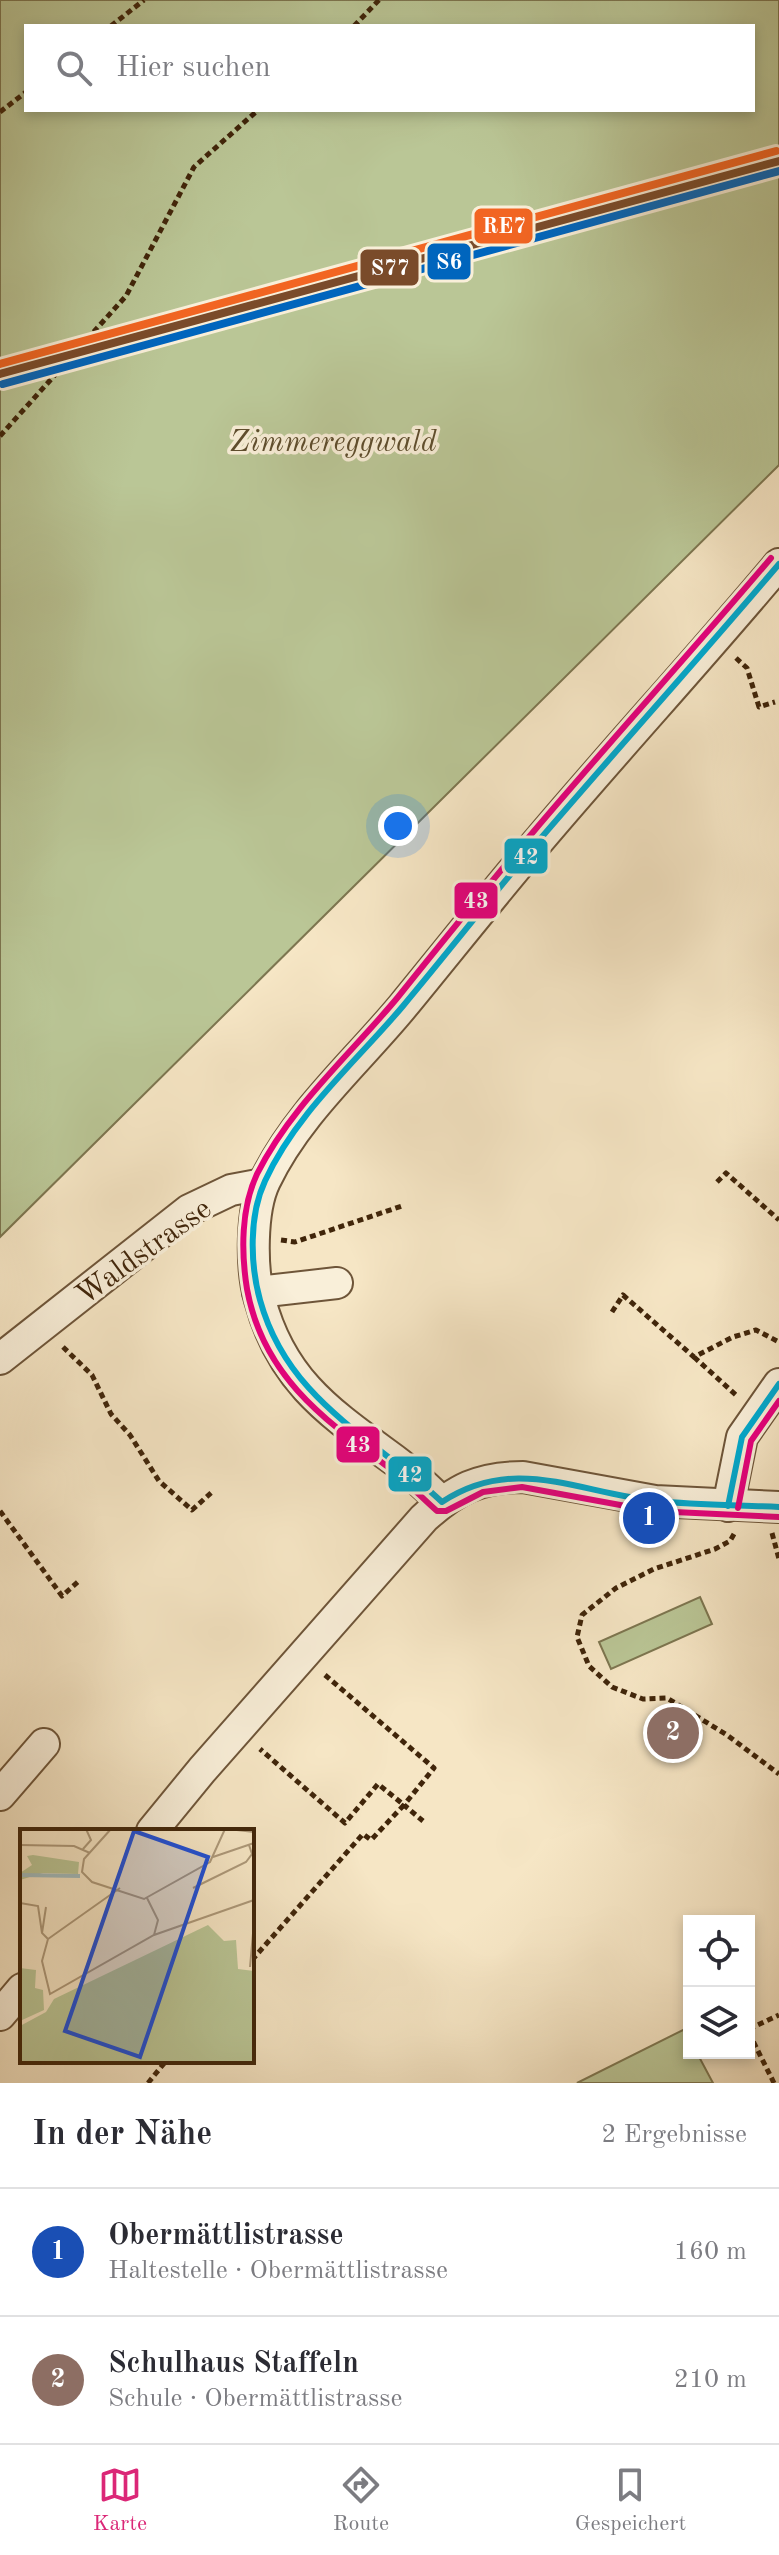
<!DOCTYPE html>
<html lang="de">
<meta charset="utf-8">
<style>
:root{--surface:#fff;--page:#f7f7f7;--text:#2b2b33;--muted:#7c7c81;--line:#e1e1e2;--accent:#db2777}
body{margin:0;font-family:"Old Standard TT",serif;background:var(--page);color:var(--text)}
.controls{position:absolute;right:24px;bottom:24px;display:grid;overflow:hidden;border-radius:0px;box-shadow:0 4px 12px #0003}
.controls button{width:72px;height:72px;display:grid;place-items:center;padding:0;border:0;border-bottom:2px solid var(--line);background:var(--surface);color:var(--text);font:40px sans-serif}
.you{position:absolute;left:398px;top:826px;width:28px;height:28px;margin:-20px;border:6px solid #fff;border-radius:50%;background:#1a73e8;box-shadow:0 0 0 12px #1a73e833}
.badge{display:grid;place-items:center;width:52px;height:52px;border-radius:50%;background:var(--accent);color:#fff;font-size:26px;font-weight:700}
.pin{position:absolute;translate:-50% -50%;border:4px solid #fff;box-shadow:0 2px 8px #0006}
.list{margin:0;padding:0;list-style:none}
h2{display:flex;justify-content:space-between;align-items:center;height:104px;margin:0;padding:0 32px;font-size:34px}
h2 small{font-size:26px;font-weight:400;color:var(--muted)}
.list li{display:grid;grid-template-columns:52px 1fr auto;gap:24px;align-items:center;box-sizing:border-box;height:128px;padding:0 32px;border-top:2px solid var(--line)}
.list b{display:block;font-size:30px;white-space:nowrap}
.list p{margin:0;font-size:26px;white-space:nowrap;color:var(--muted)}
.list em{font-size:26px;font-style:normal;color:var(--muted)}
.icon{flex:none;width:44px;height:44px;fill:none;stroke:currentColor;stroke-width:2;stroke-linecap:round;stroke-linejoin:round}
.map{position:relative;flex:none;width:779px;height:2083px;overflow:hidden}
.search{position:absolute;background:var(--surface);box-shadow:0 4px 12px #0003;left:24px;right:24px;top:24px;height:88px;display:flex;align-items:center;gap:20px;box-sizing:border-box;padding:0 28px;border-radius:0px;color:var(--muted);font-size:30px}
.sheet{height:360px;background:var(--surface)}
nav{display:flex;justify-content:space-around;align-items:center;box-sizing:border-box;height:112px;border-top:2px solid var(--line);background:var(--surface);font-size:22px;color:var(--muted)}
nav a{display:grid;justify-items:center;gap:4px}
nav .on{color:var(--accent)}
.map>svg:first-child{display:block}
</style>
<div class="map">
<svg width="779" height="2083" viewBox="0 0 779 2083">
<rect width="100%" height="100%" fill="#f6e6c5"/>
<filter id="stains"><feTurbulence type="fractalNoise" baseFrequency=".0025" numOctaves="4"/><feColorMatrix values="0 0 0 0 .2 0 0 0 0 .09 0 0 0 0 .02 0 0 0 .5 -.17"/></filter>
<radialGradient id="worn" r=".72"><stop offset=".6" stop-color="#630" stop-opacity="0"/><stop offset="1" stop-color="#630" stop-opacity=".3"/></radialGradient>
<g fill="#bac696" stroke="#7d7650" stroke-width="2" fill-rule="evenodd">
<path d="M0,0H779V465L0,1237ZM26,26H753V110H26Z"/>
<polygon points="700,1597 712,1624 611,1669 599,1642"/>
<polygon points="685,2029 689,2036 689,2053 697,2053 713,2083 577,2083"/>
</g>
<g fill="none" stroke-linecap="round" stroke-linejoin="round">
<defs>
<g id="minor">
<polyline points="258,1292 337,1283"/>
<polyline points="0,1359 189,1210 231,1190 263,1184"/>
<path d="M442,1502C427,1488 413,1474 397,1462C332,1414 282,1383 260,1300C251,1269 251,1210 265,1181C297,1114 356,1063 403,1006C449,950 494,893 541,838C619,746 701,657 779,564"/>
<polyline points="728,1506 742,1437 779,1384"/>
<polyline points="0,1795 44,1744"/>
<path d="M152,1831L202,1770L424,1518C456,1489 479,1477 523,1477L655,1501L779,1507"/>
<polyline points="0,2015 22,1989"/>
</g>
</defs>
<use href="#minor" stroke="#6e5539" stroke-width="34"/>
<g stroke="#40250a" stroke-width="5" stroke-dasharray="6 4" stroke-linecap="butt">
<polyline points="111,26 144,0"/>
<polyline points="354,26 379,0"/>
<polyline points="0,112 26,92"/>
<polyline points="0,436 126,296 194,167 258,110"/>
<polyline points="736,658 747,668 759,707 775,702"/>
<polyline points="717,1182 726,1173 779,1220"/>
<polyline points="281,1240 295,1242 402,1206"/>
<polyline points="612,1312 623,1295 694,1357 733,1337 756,1330 779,1342"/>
<polyline points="63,1347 92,1375 111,1414 130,1435 159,1481 192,1510 212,1492"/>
<polyline points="694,1357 736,1395"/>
<polyline points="0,1511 62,1596 79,1581"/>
<polyline points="772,1533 779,1559"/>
<polyline points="734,1534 730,1541 715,1549 654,1569 616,1588 582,1615 577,1637 589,1666 612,1687 643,1699 667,1698 727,1735 779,1774"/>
<polyline points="325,1675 434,1768 404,1805 423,1821"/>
<polyline points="252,1960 363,1834 371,1840 404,1805 378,1784 345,1823 260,1749"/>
<polyline points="749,2029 779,2015"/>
<polyline points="749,2033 774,2083"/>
<polyline points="148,2083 166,2061"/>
</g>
<use href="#minor" stroke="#f9efd9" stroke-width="30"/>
<defs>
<g id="bus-1">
<path d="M779,564C701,656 620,746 541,838C494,893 450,950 403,1006C356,1062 296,1113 265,1181C249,1215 250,1264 260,1300C288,1401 371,1435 442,1502C515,1454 578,1493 656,1501C697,1505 738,1505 779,1507"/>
<polyline points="728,1506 742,1437 779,1384"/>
</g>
<g id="bus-2">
<path d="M771,558C693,650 612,739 534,831C488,885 443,941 398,997C350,1055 291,1106 257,1174C241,1208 241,1252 247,1289C263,1377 325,1420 392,1470C408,1483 422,1498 437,1511H446L483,1492L522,1487L653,1511L779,1517"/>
<polyline points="738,1508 751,1441 779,1401"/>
</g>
</defs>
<use href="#bus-1" stroke="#f9efd9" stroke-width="12"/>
<use href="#bus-2" stroke="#f9efd9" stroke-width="12"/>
<use href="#bus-1" stroke="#00a9ce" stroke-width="6"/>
<use href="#bus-2" stroke="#e5007d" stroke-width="6"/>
<defs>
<polyline id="rail-1" points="0,374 779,161"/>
<polyline id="rail-2" points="3,384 779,171"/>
<polyline id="rail-3" points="0,364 776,151"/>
</defs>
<use href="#rail-1" stroke="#f9efd9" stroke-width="14"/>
<use href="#rail-2" stroke="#f9efd9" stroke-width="14"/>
<use href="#rail-3" stroke="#f9efd9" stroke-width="14"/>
<use href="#rail-1" stroke="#7a4b2a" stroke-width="8"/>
<use href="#rail-2" stroke="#0065bd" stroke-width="8"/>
<use href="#rail-3" stroke="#f26522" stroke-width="8"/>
</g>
<g text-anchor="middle" stroke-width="7" stroke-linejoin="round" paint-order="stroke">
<g font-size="30" font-style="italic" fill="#5e4d2d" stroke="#f9efd9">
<text x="333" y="451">Zimmereggwald</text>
</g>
<g font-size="30" fill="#40250a" stroke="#f9efd9">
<text transform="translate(143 1251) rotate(-36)" y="10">Waldstrasse</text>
</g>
</g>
<g transform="translate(20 1829)">
<rect width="234" height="234" fill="#f6e6c5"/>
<path d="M13,26L59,33L58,45L23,44L0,51V44L12,36L7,27ZM188,96L204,112L216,111L218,140L234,142V234H0V197L26,183L34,170ZM0,139L16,141L15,159L23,161L24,181L0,192Z" fill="#bac696"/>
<path fill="none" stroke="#a2bdc0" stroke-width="4" d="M0,46L60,47"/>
<path fill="none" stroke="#ad997a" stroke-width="2" d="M91,0L64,30L62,43L72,53L124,70L190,33L205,0M208,0L234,3M0,16L54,17L70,24M63,20L71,11L66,0M193,28L234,14M100,59L28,110L22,132L30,165L134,106L234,71M173,59L226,33L232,25L229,16M127,69L138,91L134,106M0,74L18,77L22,104M26,78L22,104L28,110M230,138L234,93"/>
<path fill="#1d4ed8" fill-opacity="0.15" stroke="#1d4ed8" stroke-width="4" d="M114,2L188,28L120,228L45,202Z"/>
<rect width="234" height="234" fill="none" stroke="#40250a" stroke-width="4"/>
</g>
<g stroke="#f9efd9" stroke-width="3">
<rect x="473" y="207" width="61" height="38" rx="8" fill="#f26522"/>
<rect x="426" y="242" width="46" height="39" rx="8" fill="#0065bd"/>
<rect x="359" y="248" width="61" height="39" rx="8" fill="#7a4b2a"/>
<rect x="503" y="837" width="46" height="38" rx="8" fill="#00a9ce"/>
<rect x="453" y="881" width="46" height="39" rx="8" fill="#e5007d"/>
<rect x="335" y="1425" width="46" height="39" rx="8" fill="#e5007d"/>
<rect x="387" y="1455" width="46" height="38" rx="8" fill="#00a9ce"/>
</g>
<g font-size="22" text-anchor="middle" font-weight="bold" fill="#fff">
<text x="504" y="233">RE7</text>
<text x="449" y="269">S6</text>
<text x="390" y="275">S77</text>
<text x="526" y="864">42</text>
<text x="476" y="908">43</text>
<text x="358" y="1452">43</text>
<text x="410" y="1482">42</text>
</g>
<rect width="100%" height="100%" filter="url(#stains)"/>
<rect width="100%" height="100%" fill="url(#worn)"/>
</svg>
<div class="controls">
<button><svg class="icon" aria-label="locate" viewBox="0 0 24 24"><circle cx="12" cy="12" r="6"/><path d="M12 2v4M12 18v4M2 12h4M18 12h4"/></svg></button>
<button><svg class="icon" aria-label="layers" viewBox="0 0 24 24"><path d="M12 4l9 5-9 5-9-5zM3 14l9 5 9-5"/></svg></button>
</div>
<div class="you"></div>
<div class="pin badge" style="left:649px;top:1518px;background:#1a4fb4">1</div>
<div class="pin badge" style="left:673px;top:1733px;background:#8d6e63">2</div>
<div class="search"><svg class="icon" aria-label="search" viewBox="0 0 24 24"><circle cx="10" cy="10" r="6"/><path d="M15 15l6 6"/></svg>Hier suchen</div>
</div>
<section class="sheet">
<h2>In der Nähe<small>2 Ergebnisse</small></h2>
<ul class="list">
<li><span class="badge" style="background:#1a4fb4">1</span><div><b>Obermättlistrasse</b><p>Haltestelle · Obermättlistrasse</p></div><em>160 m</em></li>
<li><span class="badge" style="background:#8d6e63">2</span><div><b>Schulhaus Staffeln</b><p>Schule · Obermättlistrasse</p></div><em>210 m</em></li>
</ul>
</section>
<nav>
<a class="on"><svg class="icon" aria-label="map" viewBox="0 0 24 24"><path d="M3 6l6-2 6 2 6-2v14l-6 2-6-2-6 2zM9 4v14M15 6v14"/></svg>Karte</a>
<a><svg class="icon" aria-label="directions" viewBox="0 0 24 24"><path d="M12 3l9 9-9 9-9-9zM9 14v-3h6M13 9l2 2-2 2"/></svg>Route</a>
<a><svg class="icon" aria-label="saved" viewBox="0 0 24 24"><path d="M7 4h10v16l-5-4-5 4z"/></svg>Gespeichert</a>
</nav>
